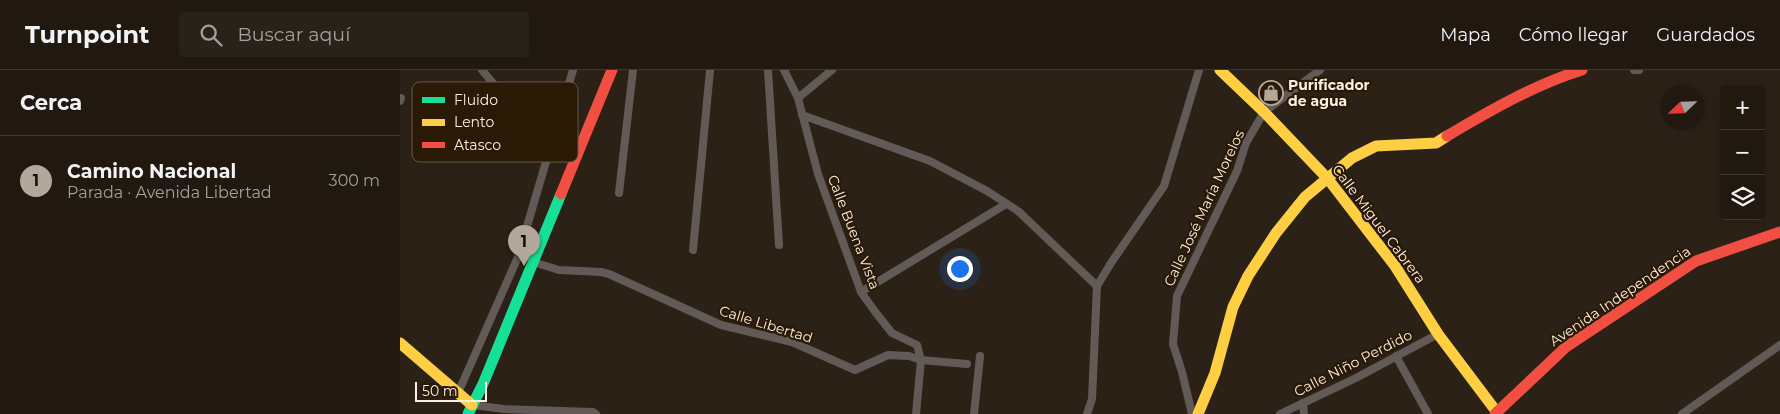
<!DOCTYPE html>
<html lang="es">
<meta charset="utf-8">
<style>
:root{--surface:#211910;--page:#292219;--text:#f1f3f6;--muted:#a2a09f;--line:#3e3830;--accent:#b3a79b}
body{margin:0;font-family:Montserrat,sans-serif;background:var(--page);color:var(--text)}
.controls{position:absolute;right:15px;top:15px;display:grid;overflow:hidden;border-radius:5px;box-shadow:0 2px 8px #0003}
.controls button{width:45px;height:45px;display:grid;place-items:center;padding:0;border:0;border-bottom:1px solid var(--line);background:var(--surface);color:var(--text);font:25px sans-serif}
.compass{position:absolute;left:1260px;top:15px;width:45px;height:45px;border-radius:50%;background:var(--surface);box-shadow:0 2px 8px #0003;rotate:247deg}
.scale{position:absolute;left:15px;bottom:12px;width:72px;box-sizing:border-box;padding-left:5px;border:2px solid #fcefe3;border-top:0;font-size:14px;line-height:18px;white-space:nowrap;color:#fcefe3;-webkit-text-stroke:4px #2a1905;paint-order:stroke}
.you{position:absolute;left:559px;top:198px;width:18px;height:18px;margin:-12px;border:4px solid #fff;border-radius:50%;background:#1a73e8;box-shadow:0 0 0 8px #1a73e833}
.badge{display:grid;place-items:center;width:32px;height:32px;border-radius:50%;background:var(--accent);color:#111;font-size:16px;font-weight:700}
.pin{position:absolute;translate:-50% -41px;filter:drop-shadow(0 1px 2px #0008)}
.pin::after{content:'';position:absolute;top:26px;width:18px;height:15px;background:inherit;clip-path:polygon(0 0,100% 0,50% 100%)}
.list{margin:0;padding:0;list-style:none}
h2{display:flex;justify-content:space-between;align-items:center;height:65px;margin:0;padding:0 20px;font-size:21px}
h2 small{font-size:16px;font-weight:400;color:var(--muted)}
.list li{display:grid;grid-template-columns:32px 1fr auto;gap:15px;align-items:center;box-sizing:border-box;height:90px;padding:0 20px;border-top:1px solid var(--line)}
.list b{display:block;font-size:19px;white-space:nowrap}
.list p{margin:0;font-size:16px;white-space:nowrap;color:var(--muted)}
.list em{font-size:16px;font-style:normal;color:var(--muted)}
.icon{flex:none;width:28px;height:28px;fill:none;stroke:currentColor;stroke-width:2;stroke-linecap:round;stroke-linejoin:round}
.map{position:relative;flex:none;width:1380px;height:344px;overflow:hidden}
header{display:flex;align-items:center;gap:30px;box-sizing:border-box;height:70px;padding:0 25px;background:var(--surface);border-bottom:1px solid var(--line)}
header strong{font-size:24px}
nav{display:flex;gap:28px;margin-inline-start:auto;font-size:18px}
.search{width:350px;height:45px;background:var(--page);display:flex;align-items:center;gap:12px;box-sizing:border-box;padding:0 18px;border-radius:5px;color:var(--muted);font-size:19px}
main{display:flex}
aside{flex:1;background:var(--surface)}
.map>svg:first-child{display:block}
</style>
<header>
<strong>Turnpoint</strong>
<div class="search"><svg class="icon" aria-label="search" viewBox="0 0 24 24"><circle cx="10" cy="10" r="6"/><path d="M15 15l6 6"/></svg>Buscar aquí</div>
<nav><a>Mapa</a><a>Cómo llegar</a><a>Guardados</a></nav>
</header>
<main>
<aside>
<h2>Cerca<small></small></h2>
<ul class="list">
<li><span class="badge">1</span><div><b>Camino Nacional</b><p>Parada · Avenida Libertad</p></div><em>300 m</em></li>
</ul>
</aside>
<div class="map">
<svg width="1380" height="344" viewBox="0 0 1380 344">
<rect width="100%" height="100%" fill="#2c2116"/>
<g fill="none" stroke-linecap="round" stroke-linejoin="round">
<g stroke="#615a56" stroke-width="8">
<polyline points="82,0 149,80"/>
<polyline points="368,0 379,175"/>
<polyline points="384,0 398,28 418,104 461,222 476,243 492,263 517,275 521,290 516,344"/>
<polyline points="1234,0 1239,0"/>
<polyline points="398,28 432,0"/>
<polyline points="0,31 1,28"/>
<polyline points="402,45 530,91 587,121 618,141 697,216"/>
<polyline points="219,123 233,0"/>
<polyline points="293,180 310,0"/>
<polyline points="133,192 159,200 201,202 209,204 321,255 392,272 455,300 488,285 509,286 521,290 567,294"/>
<polyline points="461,222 606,134"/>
<polyline points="996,286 1028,344"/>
<polyline points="58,323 118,187 173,0"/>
<polyline points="903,333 904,344"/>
<polyline points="72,335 104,339 193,342 196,344"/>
<polyline points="574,344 580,286"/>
<polyline points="687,344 692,329 697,216 711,193 764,116 799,0"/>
<polyline points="792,344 782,302 773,274 777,226 837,101 846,73 864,42 920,0"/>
<polyline points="880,344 956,308 1038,264"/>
<polyline points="1282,344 1380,275"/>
</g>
<polyline stroke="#16e098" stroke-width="11" points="68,344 83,314 161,124"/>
<g stroke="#ffcf43" stroke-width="11">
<polyline points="820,0 864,42 928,109 995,196 1038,264 1096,341"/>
<polyline points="0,273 72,335"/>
<polyline points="798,344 815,303 833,237 848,206 876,163 905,127 952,88 976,76 1036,73 1047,66"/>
</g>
<g stroke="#f24e42" stroke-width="11">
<path d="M1047,66C1089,41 1136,14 1182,0"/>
<polyline points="161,124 212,0"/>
<polyline points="1095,344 1166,277 1296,191 1380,162"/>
</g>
</g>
<defs>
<symbol id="shop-ring" viewBox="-11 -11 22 22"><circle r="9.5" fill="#2a1905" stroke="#b3a79b" stroke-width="1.5"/><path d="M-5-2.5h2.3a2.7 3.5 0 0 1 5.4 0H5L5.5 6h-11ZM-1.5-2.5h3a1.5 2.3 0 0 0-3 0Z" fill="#b3a79b"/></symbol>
</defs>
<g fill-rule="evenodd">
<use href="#shop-ring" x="857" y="9" width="28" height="28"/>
</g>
<g text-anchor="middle" stroke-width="4.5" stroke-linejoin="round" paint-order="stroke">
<g font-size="14" font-weight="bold" fill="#fcefe3" stroke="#2a1905" text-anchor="start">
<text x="888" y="20">Purificador<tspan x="888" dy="16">de agua</tspan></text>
</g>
<g font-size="14" fill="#fcefe3" stroke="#2a1905">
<text transform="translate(804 138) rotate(-65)" y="5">Calle José María Morelos</text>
<text transform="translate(979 154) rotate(53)" y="5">Calle Miguel Cabrera</text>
<text transform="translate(454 162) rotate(69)" y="5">Calle Buena Vista</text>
<text transform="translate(1220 226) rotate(-34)" y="5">Avenida Independencia</text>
<text transform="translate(366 254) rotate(17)" y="5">Calle Libertad</text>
<text transform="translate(953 293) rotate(-27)" y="5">Calle Niño Perdido</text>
</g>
</g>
<rect x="12" y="12" width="166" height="80" rx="8" fill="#2a1905" stroke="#695948" stroke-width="1"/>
<rect x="22" y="27" width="23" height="6" fill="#16e098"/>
<rect x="22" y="49" width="23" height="7" fill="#ffcf43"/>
<rect x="22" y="72" width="23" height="6" fill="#f24e42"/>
<g font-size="14" fill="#fcefe3">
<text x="54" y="35">Fluido</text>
<text x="54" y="57">Lento</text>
<text x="54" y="80">Atasco</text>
</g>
</svg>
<div class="controls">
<button>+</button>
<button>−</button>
<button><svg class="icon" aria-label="layers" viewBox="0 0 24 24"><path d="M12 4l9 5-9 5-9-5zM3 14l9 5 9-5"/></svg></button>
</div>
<svg class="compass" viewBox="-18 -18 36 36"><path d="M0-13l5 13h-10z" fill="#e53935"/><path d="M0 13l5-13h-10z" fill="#a2a09f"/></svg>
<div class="scale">50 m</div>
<div class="you"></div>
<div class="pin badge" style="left:124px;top:196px">1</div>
</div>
</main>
